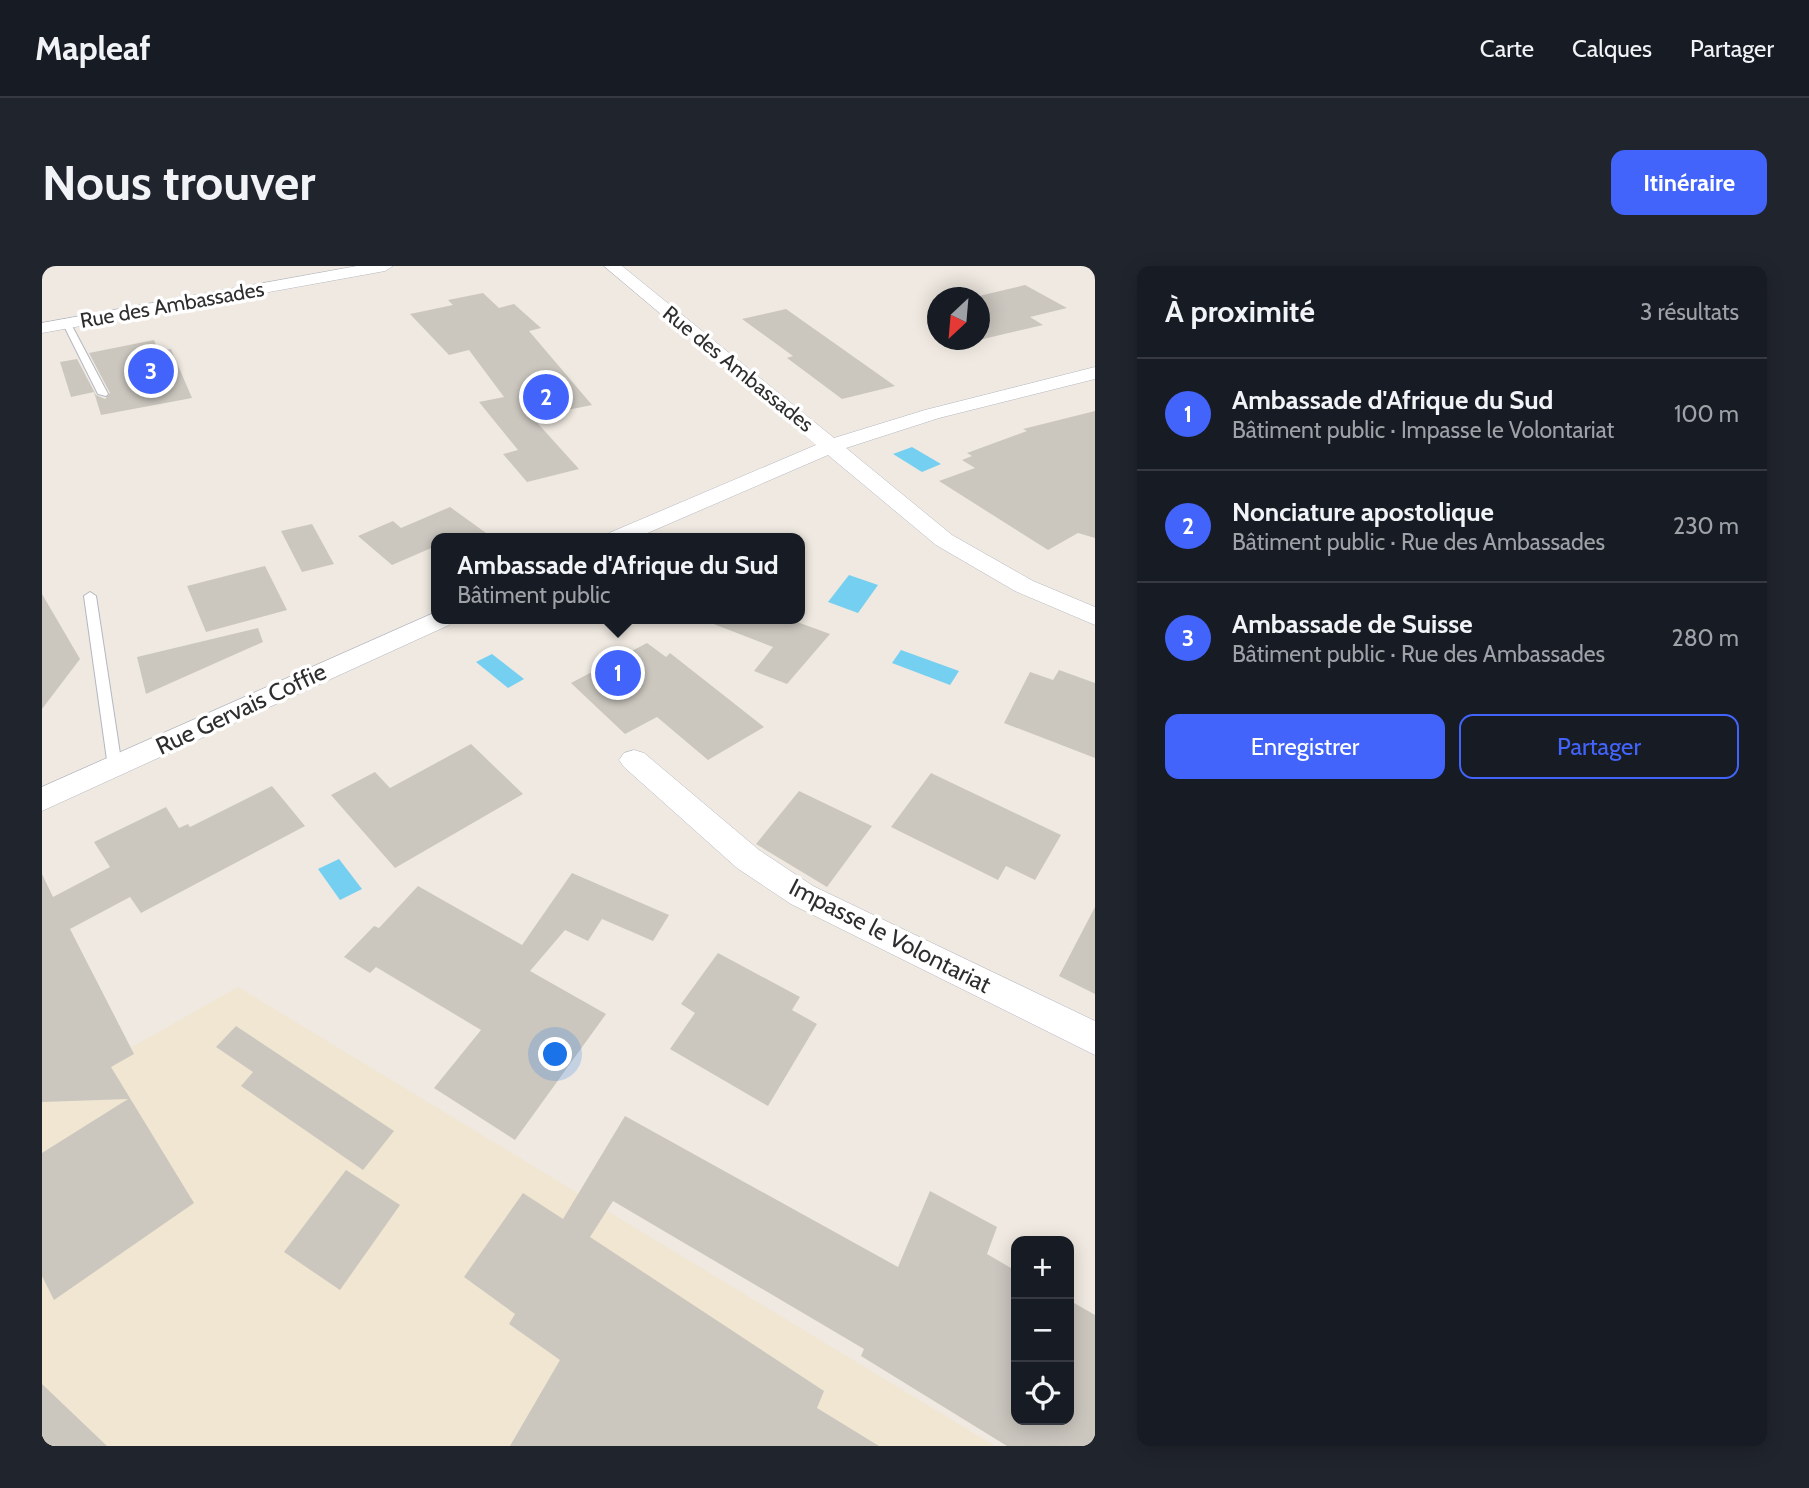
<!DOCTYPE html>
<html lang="fr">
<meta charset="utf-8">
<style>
:root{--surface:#171b24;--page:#20242c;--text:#f1f3f6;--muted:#9ea1a6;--line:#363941;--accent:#4264fb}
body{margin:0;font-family:Cabin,sans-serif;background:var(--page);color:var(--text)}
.controls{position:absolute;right:21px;bottom:21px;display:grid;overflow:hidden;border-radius:14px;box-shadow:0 4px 18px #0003}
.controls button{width:63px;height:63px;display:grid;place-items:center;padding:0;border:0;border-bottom:2px solid var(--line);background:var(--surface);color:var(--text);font:35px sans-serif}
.compass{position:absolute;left:885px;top:21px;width:63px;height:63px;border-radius:50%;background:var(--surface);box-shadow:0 4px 18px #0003;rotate:206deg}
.you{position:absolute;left:514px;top:789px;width:24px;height:24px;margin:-18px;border:5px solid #fff;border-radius:50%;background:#1a73e8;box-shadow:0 0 0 10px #1a73e833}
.badge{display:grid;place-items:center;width:46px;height:46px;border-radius:50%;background:var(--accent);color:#fff;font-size:23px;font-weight:700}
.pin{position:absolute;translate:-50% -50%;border:4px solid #fff;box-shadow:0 2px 7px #0006}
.popup{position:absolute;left:389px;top:267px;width:374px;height:91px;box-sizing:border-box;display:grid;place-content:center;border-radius:14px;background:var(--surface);filter:drop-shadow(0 2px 5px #0005);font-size:23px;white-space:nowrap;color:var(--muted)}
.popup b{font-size:26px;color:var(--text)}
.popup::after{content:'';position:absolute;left:50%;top:100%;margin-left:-14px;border:14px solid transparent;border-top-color:var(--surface)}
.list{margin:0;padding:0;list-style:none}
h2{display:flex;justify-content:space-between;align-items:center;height:91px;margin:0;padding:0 28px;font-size:30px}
h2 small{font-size:23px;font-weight:400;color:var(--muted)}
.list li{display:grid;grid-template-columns:46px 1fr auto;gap:21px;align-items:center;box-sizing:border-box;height:112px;padding:0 28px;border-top:2px solid var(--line)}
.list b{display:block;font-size:26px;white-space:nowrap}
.list p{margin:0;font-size:23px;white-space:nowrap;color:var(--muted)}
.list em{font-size:23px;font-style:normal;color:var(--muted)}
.actions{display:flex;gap:14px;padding:21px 28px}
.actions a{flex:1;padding:16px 0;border:2px solid var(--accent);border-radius:14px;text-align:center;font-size:24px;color:var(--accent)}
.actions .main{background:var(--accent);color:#fff}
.icon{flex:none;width:38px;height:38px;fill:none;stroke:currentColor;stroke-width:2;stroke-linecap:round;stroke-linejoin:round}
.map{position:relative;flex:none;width:1053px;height:1180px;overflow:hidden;border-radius:14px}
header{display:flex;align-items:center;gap:42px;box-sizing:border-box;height:98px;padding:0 35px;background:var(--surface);border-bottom:2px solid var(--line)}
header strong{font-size:33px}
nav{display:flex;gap:38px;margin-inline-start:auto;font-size:24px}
.intro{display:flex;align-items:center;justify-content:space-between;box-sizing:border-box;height:168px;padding:0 42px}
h1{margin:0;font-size:49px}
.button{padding:18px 32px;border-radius:14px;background:var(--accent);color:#fff;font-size:24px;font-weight:700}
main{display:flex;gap:42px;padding:0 42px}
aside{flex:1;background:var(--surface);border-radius:14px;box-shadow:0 4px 18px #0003}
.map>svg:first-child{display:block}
</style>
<header>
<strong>Mapleaf</strong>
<nav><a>Carte</a><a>Calques</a><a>Partager</a></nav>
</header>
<div class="intro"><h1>Nous trouver</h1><a class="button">Itinéraire</a></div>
<main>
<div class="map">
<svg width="1053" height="1180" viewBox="0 0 1053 1180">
<rect width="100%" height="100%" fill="#efe9e1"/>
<polygon fill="#f0e6d1" points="196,721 953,1180 0,1180 0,832"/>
<g fill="#75cff0">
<polygon points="870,181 899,198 880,206 851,188"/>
<polygon points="807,309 836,319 816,347 786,336"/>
<polygon points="859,384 917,405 908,419 850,397"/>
<polygon points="450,388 482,413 466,422 434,396"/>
<polygon points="297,593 320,623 298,634 276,603"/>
</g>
<g fill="#cbc7bf">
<polygon points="983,19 1025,42 988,51 1001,59 937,74 937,30"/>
<polygon points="441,27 457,42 472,38 499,62 487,65 550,139 490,151 537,203 485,216 461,188 476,184 437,136 462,131 427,84 407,89 368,48 411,39 406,34"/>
<polygon points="744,43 853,120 800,133 745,92 751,90 700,53"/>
<polygon points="112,74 117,85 129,83 150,132 59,149 52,126 29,131 18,96 35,93 54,129 63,133 68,127 47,87"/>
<polygon points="1053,145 1053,272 1036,267 1006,284 897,215 933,202 920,194 930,190 925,187 985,165 981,163"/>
<polygon points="408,241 451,272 394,272 394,280 350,299 316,270 351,255 359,262"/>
<polygon points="270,258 292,298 260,306 239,265"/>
<polygon points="223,300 245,344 164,366 145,320"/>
<polygon points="0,328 38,393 0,443"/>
<polygon points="665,353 747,353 788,368 745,418 712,405 731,381 664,355"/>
<polygon points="216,362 221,376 104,428 95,391"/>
<polygon points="605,377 624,391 628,387 722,461 666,494 615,451 583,468 529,417"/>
<polygon points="1017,404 1053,417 1053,492 962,457 988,406 1011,414"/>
<polygon points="429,478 481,528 353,602 289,529 333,506 348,522"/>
<polygon points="889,507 1019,569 993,614 964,600 956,614 849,561"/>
<polygon points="230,520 263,560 99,647 88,631 28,663 92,788 69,801 152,937 12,1034 0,1010 0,887 86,833 0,836 0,608 11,631 68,601 52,576 124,541 137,562 146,558 148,561"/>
<polygon points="757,525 830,560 785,621 714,578"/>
<polygon points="530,607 627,649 611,675 560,653 546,675 523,664 488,705 564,748 473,874 392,822 439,764 334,701 328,707 302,691 332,660 337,662 376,620 480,679"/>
<polygon points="1053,641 1053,728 1017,710"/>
<polygon points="676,687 758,731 750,744 775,758 726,840 628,783 653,747 639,738"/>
<polygon points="194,760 352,865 321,904 199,820 211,806 174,781"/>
<polygon points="583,850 856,1001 888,925 955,961 945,988 974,1005 974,1154 1027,1154 1027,1034 1053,1049 1053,1180 965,1180 819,1090 822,1083 571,935 548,971 782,1125 775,1142 837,1180 468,1180 518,1094 467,1058 473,1048 422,1011 481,927 521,953"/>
<polygon points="304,904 358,939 298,1024 242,986"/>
<polygon points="0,1118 65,1180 0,1180"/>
</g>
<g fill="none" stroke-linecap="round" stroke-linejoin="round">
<defs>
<g id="service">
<polygon points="25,55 29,58 66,128 64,130 56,128 21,58"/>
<polygon points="48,326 54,330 80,501 73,506 66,501 42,330"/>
</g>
<g id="minor">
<polygon points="315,0 351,0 343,5 0,67 0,57"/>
<polygon points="562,0 580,0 792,172 883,144 1053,101 1053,113 897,152 804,182 910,269 991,315 1053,341 1053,359 973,325 894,279 786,189 594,272 563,272 567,267 774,179"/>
<polygon points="394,346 394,353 411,353 407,359 0,545 0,521"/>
<polygon points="592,484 602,487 717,584 771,620 1053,755 1053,789 749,638 695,602 582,501 577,494 582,487"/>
</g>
</defs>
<use href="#service" stroke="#b4b7c1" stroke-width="2"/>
<use href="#minor" stroke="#b4b7c1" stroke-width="1"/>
<use href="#service" fill="#fff" fill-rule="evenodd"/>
<use href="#minor" fill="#fff" fill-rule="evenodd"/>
</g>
<g text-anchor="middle" stroke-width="7" stroke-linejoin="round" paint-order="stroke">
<g font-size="21" fill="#2e2e2e" stroke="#fff">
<text transform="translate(130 39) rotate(-10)" y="7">Rue des Ambassades</text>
<text transform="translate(696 103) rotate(39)" y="7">Rue des Ambassades</text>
</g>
<g font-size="24" fill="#2e2e2e" stroke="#fff">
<text transform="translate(199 443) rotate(-25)" y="8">Rue Gervais Coffie</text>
<text transform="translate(848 670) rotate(27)" y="8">Impasse le Volontariat</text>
</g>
</g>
</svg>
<div class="controls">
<button>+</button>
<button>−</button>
<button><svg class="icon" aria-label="locate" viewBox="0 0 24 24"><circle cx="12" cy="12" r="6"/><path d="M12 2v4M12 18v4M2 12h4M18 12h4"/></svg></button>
</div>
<svg class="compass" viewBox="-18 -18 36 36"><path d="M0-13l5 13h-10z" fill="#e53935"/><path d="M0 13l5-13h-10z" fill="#9ea1a6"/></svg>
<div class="you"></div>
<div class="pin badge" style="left:576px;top:407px">1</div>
<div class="popup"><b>Ambassade d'Afrique du Sud</b>Bâtiment public</div>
<div class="pin badge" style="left:504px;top:131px">2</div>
<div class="pin badge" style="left:109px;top:105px">3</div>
</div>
<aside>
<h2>À proximité<small>3 résultats</small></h2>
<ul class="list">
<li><span class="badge">1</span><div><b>Ambassade d'Afrique du Sud</b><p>Bâtiment public · Impasse le Volontariat</p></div><em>100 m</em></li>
<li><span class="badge">2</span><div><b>Nonciature apostolique</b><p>Bâtiment public · Rue des Ambassades</p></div><em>230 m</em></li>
<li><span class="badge">3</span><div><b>Ambassade de Suisse</b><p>Bâtiment public · Rue des Ambassades</p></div><em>280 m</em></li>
</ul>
<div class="actions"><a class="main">Enregistrer</a><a>Partager</a></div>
</aside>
</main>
